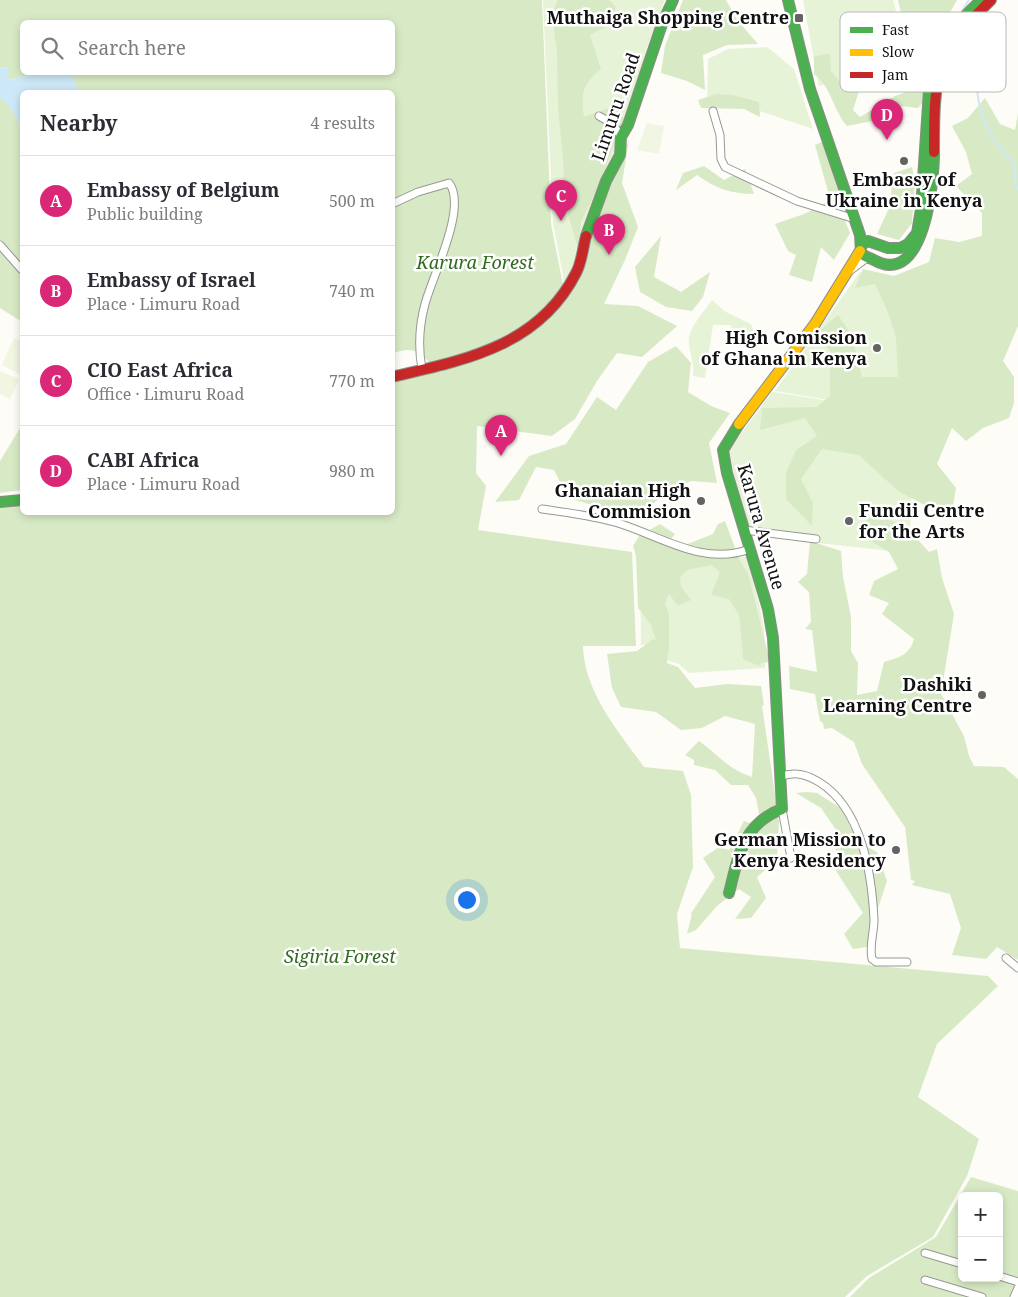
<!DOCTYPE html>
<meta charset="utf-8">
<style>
:root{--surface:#fff;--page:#f7f7f7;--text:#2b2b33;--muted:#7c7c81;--line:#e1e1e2;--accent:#db2777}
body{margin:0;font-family:"Noto Serif",serif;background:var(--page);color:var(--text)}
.controls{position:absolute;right:15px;bottom:15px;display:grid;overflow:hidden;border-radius:8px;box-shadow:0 2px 8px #0003}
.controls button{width:45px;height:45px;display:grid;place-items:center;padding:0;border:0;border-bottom:1px solid var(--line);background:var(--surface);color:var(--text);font:25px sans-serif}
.you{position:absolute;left:466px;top:899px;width:18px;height:18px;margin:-12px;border:4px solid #fff;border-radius:50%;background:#1a73e8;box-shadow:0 0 0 8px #1a73e833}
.badge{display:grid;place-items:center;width:32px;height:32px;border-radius:50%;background:var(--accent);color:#fff;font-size:16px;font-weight:700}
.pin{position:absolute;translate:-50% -41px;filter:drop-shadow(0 1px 2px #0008)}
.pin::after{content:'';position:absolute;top:26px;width:18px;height:15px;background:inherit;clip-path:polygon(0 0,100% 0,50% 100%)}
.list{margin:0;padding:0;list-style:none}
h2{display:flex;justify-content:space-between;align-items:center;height:65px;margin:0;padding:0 20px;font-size:21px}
h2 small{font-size:16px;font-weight:400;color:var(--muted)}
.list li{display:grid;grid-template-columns:32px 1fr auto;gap:15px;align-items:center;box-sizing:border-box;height:90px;padding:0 20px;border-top:1px solid var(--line)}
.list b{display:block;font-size:19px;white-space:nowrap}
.list p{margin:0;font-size:16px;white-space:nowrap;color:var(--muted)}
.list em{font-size:16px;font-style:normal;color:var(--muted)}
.icon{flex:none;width:28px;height:28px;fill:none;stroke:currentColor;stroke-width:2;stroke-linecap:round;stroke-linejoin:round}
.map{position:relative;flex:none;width:1018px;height:1297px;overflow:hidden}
.search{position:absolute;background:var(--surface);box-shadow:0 2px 8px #0003;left:20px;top:20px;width:375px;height:55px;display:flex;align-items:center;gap:12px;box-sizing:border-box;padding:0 18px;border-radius:8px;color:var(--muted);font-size:19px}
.panel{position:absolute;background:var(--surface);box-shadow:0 2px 8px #0003;left:20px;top:90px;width:375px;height:425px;border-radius:8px}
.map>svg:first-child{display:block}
</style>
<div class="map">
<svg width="1018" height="1297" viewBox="0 0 1018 1297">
<rect width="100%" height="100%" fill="#fdfcf7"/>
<g fill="#e7f3d7">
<polygon points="543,0 665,0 647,47 630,109 565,286 553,223"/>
<polygon points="803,0 893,0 901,29 902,61 819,86"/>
<polygon points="767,47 794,69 813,129 739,104 707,105 708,59 728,49"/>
<polygon points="860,272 934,309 915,414 909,553 747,535 729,450 772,392 902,412 775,391"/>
<path d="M712,300L726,312L751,324L756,337L732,335L731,325H713L705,378L693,376C694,364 691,357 689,345C686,330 704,312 712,300Z"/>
<path d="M640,540L702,558L746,557C758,597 767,626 765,668L689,673L679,664L663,659L650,644L641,645Z"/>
</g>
<g fill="#d8eac5" fill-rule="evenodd">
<path d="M0,0H542L551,224L564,290L544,313L531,325L559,301L584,256L596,211L629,140L622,183L638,227L625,260L604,304L638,306L677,326L642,357L617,353L597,381L575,419L552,436L477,426L476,473L486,486L478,530L632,552L636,646H583C584,692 619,732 644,767L683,771L691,795L693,867L677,914L680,948L988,976L998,986L937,1044L918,1097L979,1139L967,1176L933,1237L867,1276L845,1297H0V498L22,496V512H392L393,375L476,354L520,334L489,347L432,365C416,350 414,347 393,353L392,92H79L70,73L392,72V22H22V72L38,73L8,80V67L0,68Z"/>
<path d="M558,0H609L616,7L609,25L590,35L601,69C582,85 581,92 584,117L611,107L624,118L599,185L581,222L578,249L562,193L564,171L558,107L557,53L552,13Z"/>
<polygon points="683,0 726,0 738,21 758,44 727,45 703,55 705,90 687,81 661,73 665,46"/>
<polygon points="898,0 957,0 940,30 904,26"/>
<path d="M923,35L940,36L932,91L918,108L900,106L872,121L847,126C833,110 831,86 814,74V56L830,54L831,71L846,88L861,85L853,110L860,117L895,96L917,88L916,67L929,49Z"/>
<polygon points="716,94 733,95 759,102 760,117 744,109 701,108 698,100"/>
<path d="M0,97C13,107 18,119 22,135V322L0,308Z"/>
<polygon points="985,98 1000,124 1015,130 1018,113 1018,326 1003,361 1014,377 1014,403 1009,418 983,428 966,441 952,428 937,464 956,488 953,507 928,507 898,491 859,455 822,449 801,479 813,503 812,526 786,499 786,473 796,450 817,436 805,418 760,430 762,408 817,407 830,396 830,351 817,333 838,315 852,335 862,377 898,377 896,337 887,310 875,284 855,288 863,269 894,276 929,262 935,238 959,242 982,236 982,213 956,186 972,174 966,152 952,126 968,118"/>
<polygon points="824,141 842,197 836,199 829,195 815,145"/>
<path d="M704,166L724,180L745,169L754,194C731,194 715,188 697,175L676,190L683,173Z"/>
<polygon points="912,167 915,183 912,223 899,240 877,234 889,208 894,173"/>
<polygon points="827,202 839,206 850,233 834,260 821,247 812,282 789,275 796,255 788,251 775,224 804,214"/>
<polygon points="661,236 654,277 681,292 710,272 703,297 692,311 666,307 640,292 635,267"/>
<polygon points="676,346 691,363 688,392 711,406 730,413 709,443 717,483 691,481 669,490 637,518 568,498 554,470 536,467 519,500 495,502 529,456 566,444 597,397 616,410 648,362"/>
<polygon points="22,425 22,490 0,493 0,461"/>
<path d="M877,513L909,530L929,552L937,549L942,578L954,614L941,694L964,736L969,756L974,766L1004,767L1018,779V960L997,947L986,959L952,955L961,928L950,894L912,885L915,881L911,880L905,827L862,764L854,742L832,728L824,729L823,723L820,721L815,694L790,689L789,666L817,672L812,630L805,629L811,622L809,592L798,582L807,574L810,541L841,551L843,577L851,617V651L858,663L857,695L877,691L884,662C898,658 910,655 914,639L882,614L889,603L869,595L874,581L898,569L889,552L864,537L867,517L874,519Z"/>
<path d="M725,521L740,561L748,573L770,662L761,663L760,666L744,660L742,656L743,653L739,615L729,599L711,595L720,572L711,565L687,570L680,577L681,586L691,600L678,606L669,594L665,603L669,614V652L668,651L667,663L678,667L695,688L728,684L761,686L764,705L762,706L779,822L777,855V860L757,877L766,898L751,918L735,919L751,897L739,889L717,906L696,930L687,934L692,914L690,915L715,877L703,858L719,847L729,850L744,821L762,828L756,798L748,785H731L715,770L694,765V760L685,755L699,741C720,756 726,768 752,777L755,724L725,716L702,728L681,730L656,712L621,707L612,688L607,654L637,651L653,639L656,640L651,625L638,608L636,556L633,546L639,536L660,524L675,534L671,539L680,547L713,534L718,524Z"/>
<polygon points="807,792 817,793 842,809 857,841 877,852 887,881 878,908 873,946 853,949 844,934 863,913 833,866 839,834 821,808 796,793"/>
<path d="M971,1177L1018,1191V1297H850L869,1278L936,1237ZM962,1196H999V1278H962Z"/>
</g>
<g fill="#f0f6e1">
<polygon points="647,123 664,126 659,154 637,150"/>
<polygon points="14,338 22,342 22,375 2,365"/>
<polygon points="0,371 19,379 10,399 0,394"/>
</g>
<path fill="#cde8f7" d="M9,67L8,80L38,73H70L79,92H22V135C18,119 13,108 0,97V68Z"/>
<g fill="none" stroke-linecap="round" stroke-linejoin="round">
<g stroke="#cde8f7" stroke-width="2">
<polyline points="960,14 969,0"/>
<polyline points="963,34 973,66 980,109 991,136 1015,165 1015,184 1018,189"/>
</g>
<defs>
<g id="street">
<polyline points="713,111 720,135 721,159 725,167 797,201 855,219"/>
<polyline points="599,116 613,124 621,137"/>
<path d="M392,204L418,192L449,183C468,207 432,277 425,304C419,326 418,347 422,369"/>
<polyline points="0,245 22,270"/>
<polyline points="851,270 867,258"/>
<path d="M542,509C569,513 596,516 621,524C664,538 704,566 750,549"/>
<polyline points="744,530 816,539"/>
<path d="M780,777C794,771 806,774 819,782C862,808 872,875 874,920C874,933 869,946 872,959L876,962H907"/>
<polyline points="782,809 791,858"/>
<polyline points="1006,958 1018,968"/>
<polyline points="925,1253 962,1264"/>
<polyline points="999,1276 1018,1282"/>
<polyline points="925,1280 982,1297"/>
<polyline points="1014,1297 1018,1288"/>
</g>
<g id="fast">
<path d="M788,0L810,89L860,235L861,253C865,257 870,258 874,260C925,289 934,180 934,152"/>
<polyline points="962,19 981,0"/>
<polyline points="586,236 606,181 620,155 621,137 628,125 662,24 673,0"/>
<polyline points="861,245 868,241 888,248 900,248 908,244 917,233 921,209 930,75 936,55 949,34"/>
<polyline points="0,502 22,500"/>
<path d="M729,893C738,857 743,823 782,809L773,638L768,609L727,473L723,450L739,424"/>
</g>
<polyline id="slow" points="739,424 815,324 860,251"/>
<g id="jam">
<path d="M934,152C934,75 935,55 991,0"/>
<path d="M392,377C465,360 539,346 576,273C582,262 583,247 586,236"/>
</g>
</defs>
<use href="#street" stroke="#979795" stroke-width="9"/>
<use href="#fast" stroke="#8e8d8b" stroke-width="12"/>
<use href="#slow" stroke="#8e8d8b" stroke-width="12"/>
<use href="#jam" stroke="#8e8d8b" stroke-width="12"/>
<use href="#street" stroke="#fffffe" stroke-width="7"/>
<use href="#fast" stroke="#4caf50" stroke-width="10"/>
<use href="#slow" stroke="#ffc107" stroke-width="10"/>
<use href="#jam" stroke="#c62828" stroke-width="10"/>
</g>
<g fill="#646362" stroke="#fff" stroke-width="2">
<rect x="794" y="13" width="10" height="10" rx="2.5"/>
<circle cx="904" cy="161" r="5"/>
<circle cx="877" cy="348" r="5"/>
<circle cx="701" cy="501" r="5"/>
<circle cx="849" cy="521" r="5"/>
<circle cx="982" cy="695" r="5"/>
<circle cx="896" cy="850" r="5"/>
</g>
<g text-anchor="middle" stroke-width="5" stroke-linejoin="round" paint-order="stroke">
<g font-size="18" font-weight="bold" fill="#111" stroke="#fff" text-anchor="end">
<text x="789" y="24">Muthaiga Shopping Centre</text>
<text x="904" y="186" text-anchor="middle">Embassy of<tspan x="904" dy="21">Ukraine in Kenya</tspan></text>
<text x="867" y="344">High Comission<tspan x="867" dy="21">of Ghana in Kenya</tspan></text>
<text x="691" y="497">Ghanaian High<tspan x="691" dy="21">Commision</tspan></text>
<text x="859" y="517" text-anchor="start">Fundii Centre<tspan x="859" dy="21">for the Arts</tspan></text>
<text x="972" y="691">Dashiki<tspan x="972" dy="21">Learning Centre</tspan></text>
<text x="886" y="846">German Mission to<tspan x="886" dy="21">Kenya Residency</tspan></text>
</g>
<g font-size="18" fill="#111" stroke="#fff">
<text transform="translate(616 107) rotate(-71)" y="6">Limuru Road</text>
<text transform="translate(761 527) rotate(74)" y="6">Karura Avenue</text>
</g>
<g font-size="18" font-style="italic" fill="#2f6b1f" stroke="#fff">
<text x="475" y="269">Karura Forest</text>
<text x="340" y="963">Sigiria Forest</text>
</g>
</g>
<rect x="840" y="12" width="166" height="80" rx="8" fill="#fff" stroke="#b8b8b8" stroke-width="1"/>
<rect x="850" y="27" width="23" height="6" fill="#4caf50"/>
<rect x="850" y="49" width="23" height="7" fill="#ffc107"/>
<rect x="850" y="72" width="23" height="6" fill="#c62828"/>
<g font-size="14" fill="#111">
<text x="882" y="35">Fast</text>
<text x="882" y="57">Slow</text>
<text x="882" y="80">Jam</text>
</g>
</svg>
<div class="controls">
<button>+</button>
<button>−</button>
</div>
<div class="you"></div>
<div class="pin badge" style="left:501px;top:456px">A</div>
<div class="pin badge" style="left:609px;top:255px">B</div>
<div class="pin badge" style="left:561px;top:221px">C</div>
<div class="pin badge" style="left:887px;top:140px">D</div>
<div class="search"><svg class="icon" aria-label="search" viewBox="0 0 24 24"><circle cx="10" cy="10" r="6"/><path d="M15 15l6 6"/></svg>Search here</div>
<section class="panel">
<h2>Nearby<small>4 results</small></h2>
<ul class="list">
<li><span class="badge">A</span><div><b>Embassy of Belgium</b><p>Public building</p></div><em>500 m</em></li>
<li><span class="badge">B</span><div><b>Embassy of Israel</b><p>Place · Limuru Road</p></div><em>740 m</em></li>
<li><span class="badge">C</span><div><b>CIO East Africa</b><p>Office · Limuru Road</p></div><em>770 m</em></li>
<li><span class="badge">D</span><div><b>CABI Africa</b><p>Place · Limuru Road</p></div><em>980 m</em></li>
</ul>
</section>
</div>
